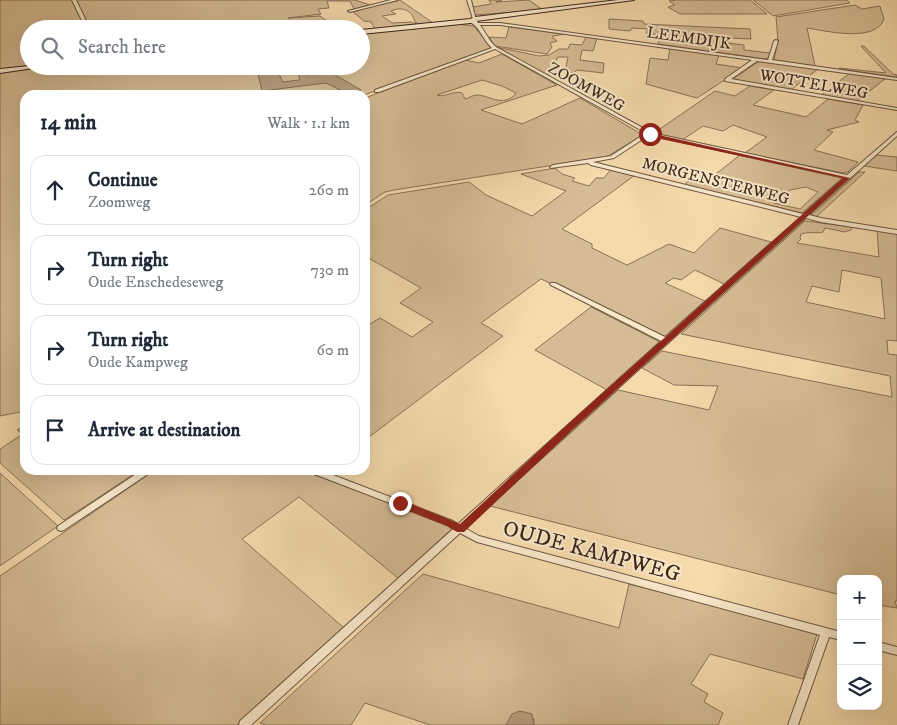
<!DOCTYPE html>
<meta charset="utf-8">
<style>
:root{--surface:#fff;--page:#f6f6f7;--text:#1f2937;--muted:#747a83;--line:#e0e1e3}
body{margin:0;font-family:"IM FELL DW Pica",serif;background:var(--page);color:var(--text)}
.controls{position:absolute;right:15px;bottom:15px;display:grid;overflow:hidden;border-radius:10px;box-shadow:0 5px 20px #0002}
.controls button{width:45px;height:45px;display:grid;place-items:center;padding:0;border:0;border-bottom:1px solid var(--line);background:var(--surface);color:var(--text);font:25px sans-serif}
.stop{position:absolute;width:15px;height:15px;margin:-11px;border:4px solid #8f2418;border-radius:50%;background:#fff}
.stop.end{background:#8f2418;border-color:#fff;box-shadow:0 1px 5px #0008}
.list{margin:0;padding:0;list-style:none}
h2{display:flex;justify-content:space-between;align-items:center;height:65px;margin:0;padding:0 20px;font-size:21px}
h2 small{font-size:16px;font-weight:400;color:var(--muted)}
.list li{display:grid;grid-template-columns:32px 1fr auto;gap:15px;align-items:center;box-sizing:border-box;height:70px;margin:0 10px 10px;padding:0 10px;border:1px solid var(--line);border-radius:15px}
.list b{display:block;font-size:19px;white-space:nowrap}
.list p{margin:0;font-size:16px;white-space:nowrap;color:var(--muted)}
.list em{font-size:16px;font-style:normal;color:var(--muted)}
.icon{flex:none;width:28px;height:28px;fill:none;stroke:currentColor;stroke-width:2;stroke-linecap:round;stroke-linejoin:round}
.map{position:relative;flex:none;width:897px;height:725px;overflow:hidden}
.search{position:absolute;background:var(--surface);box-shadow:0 5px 20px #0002;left:20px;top:20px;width:350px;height:55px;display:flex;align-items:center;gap:12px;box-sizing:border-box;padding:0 18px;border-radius:28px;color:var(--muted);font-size:19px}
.panel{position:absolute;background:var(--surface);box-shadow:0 5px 20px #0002;left:20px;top:90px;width:350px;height:385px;border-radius:15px}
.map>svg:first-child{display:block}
</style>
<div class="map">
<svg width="897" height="725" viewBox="0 0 897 725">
<rect width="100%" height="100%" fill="#f5daac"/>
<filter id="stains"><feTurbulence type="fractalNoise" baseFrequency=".004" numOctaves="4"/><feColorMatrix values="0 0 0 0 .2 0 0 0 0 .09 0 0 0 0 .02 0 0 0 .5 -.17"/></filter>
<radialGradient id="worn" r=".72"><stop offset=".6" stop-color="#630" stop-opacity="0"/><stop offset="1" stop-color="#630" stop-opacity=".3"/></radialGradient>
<g fill="#d6bc94" stroke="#897258" fill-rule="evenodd">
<polygon points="0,0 355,0 370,5 354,9 350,1 327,1 329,8 318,9 321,14 288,18 320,16 338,29 29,29 29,66 361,66 361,34 457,24 474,26 492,48 364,95 25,95 25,411 0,416"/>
<path d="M400,0L433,23L419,24L415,22C412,10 402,6 391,11L396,14L382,16L392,23L411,22L416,24L375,29L371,22L364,21L352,11Z"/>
<polygon points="489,0 502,0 496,2 529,0 543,10 475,15 473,7 491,4"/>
<polygon points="677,0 750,0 767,14 680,14 668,7 675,5 669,1"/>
<polygon points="753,0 847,0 850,3 773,16"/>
<path d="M855,5L862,9L880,6L884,19C876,43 826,31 807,28L815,66L774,60L778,40L776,17Z"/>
<polygon points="609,19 643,21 644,24 750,29 751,39 729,38 728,43 744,45 744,50 770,53 769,58 765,59 658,44 660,35 646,33 648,29 632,28 630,31 609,29"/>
<polygon points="509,27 565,34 553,36 552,37 557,41 550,43 552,47 547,54 495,46 489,37 506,38"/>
<polygon points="586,37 597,38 593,51 582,50 580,60 604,63 603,73 577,70 574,73 565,72 568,57 558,57 548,76 496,47 539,56 549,55 559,49 568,49 570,44 582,45"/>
<polygon points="861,46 864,46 893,74 897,75 897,77 839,69 839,68 886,73"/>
<polygon points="670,48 719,55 716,64 743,68 697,98 646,84 650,58 668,60"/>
<path d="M502,54L557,85L481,110L522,124L580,98L643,135L606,157L394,190L385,192L365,205V98L465,60L479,63ZM482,80L502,86L516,93C504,109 487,94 476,95C471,96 469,98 465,99L462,93C453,90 446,98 437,95Z"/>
<polygon points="759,61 818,69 789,91 732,80"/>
<polygon points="850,73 886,78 856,102 820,96"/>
<polygon points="750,86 774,90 753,105 806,117 828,99 863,105 855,120 859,122 827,130 833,132 814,150 858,162 848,172 843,173 745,153 767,137 733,125 723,131 703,126 682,140 654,133 715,91 735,96"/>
<path d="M740,155L840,176L842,178L802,213L684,185L694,176L707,181ZM806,187L818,192L800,209L774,203L790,190Z"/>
<polygon points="876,155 897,157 897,171 864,166"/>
<polygon points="555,168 562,174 575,178 572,181 589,186 596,178 604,178 611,169 635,175 562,229 592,244 592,248 627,265 669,244 694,253 720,228 771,242 724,284 695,270 681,280 674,278 665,283 705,301 665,337 541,279 481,323 503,336 365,440 365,327 380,318 412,337 433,322 400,303 421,288 365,256 365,210 388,195 469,182 486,195 532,216 566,191 521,174"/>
<polygon points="859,172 865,172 816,217 812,215"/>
<path d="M805,221L853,227L851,230L845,232L825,228L823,232C816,234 810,231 801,234L800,238L801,239L797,243L879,257L877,230L897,233V341L887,340L888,354L897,355V601H895L897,608L878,605V579H841V595L490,506L618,390L709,410L718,386L674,385L642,368L662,351L892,397L890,376L681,334ZM842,270L881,278L885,319L806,302L812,286L839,292Z"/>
<polygon points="591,307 660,342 607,390 535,350"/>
<polygon points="25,425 25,470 140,470 64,520 0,463 0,449 23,434 17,430"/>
<polygon points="155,470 302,470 452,526 453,528 398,578 299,497 242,539 344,628 237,725 0,725 0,576"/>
<polygon points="0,473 58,526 0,566"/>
<polygon points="423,574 619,628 629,584 811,630 817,634 803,679 710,654 691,684 708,694 704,702 723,713 718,725 534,725 534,719 506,725 430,725 365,703 351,725 266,725 260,723"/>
</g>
<g fill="#b69d7b" stroke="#856e55">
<polygon points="301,67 306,75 330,72 361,90 348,94 326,83 262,91 258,74 278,72 283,82 299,80 300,79 296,68"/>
<polygon points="520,711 532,714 534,725 506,725 512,714"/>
</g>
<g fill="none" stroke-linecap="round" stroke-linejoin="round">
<defs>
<g id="minor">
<polygon points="72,0 76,0 90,29 86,29"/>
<polygon points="391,0 398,0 350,12 348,11"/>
<polygon points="467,0 471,0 476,20 473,19"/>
<path d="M471,20L477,21L478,23H500L768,60L774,41L776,40L778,41L772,60L897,78V80L757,61L731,79L897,108V110L725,81V79L752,60L500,25H480L491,42L496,47L652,133L847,175L897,132V136L809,215L821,218L897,230V234L821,222L806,218L573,429L465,528L479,536L841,632V640L829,637L798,725H788L820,635L477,542L460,533L251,725H239L240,721L453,529L447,525L309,472L308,470H320L453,521L458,524L661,341L551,285L550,284L551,283H555L665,337L801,217L591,165L588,163L551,168L550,167L553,165L611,156L646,133L495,49L379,92H375V90L492,48C483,40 480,27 470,22L469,21ZM649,135H650L844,178L803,214L593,162L614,158Z"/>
<polygon points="142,470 152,470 151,472 64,530 61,531 58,530 57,528 58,526"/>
<polygon points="878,642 897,647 897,655 878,650"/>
</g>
<g id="secondary">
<polygon points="618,0 634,0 476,21 471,23 361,34 361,30 470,19 475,17"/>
<polygon points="29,66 47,66 0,73 0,69"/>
</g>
</defs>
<use href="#minor" stroke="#6a5440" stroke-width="2"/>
<use href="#secondary" stroke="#3c271c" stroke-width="2"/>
<use href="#minor" fill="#f8e7c9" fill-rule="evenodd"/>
<use href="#secondary" fill="#f8e7c9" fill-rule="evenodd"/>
</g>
<polygon fill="#8f2418" points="650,133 850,178 573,429 464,532 457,532 447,526 397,506 397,501 400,499 460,524 567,425 843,178 647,136"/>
<g text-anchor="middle" stroke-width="4" stroke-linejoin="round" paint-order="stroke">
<g font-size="16" fill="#3c271c" stroke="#f8e7c9">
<text transform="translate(689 37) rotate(8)" y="6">LEEMDIJK</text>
<text transform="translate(814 83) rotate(10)" y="6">WOTTELWEG</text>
<text transform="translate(587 86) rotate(29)" y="6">ZOOMWEG</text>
<text transform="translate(716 180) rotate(14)" y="6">MORGENSTERWEG</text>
</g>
<g font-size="22" fill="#3c271c" stroke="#f8e7c9">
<text transform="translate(592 550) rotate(15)" y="8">OUDE KAMPWEG</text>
</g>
</g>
<rect width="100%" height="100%" filter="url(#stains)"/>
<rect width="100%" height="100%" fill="url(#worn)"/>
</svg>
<div class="controls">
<button>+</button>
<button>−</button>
<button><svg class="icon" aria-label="layers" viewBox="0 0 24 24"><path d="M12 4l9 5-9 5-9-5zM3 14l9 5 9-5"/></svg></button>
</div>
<div class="stop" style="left:650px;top:134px"></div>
<div class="stop end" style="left:400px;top:503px"></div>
<div class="search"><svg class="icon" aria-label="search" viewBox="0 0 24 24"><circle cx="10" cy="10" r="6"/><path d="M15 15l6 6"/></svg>Search here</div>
<section class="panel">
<h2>14 min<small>Walk · 1.1 km</small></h2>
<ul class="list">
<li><svg class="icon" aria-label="ahead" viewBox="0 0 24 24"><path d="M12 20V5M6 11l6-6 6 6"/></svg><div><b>Continue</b><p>Zoomweg</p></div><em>260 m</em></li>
<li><svg class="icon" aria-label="right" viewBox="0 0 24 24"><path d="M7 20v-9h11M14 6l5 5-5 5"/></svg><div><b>Turn right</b><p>Oude Enschedeseweg</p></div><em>730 m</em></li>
<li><svg class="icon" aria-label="right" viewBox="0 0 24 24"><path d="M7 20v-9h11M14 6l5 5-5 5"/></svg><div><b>Turn right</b><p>Oude Kampweg</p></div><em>60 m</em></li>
<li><svg class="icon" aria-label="arrive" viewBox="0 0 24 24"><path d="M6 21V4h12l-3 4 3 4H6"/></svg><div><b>Arrive at destination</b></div></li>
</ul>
</section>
</div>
